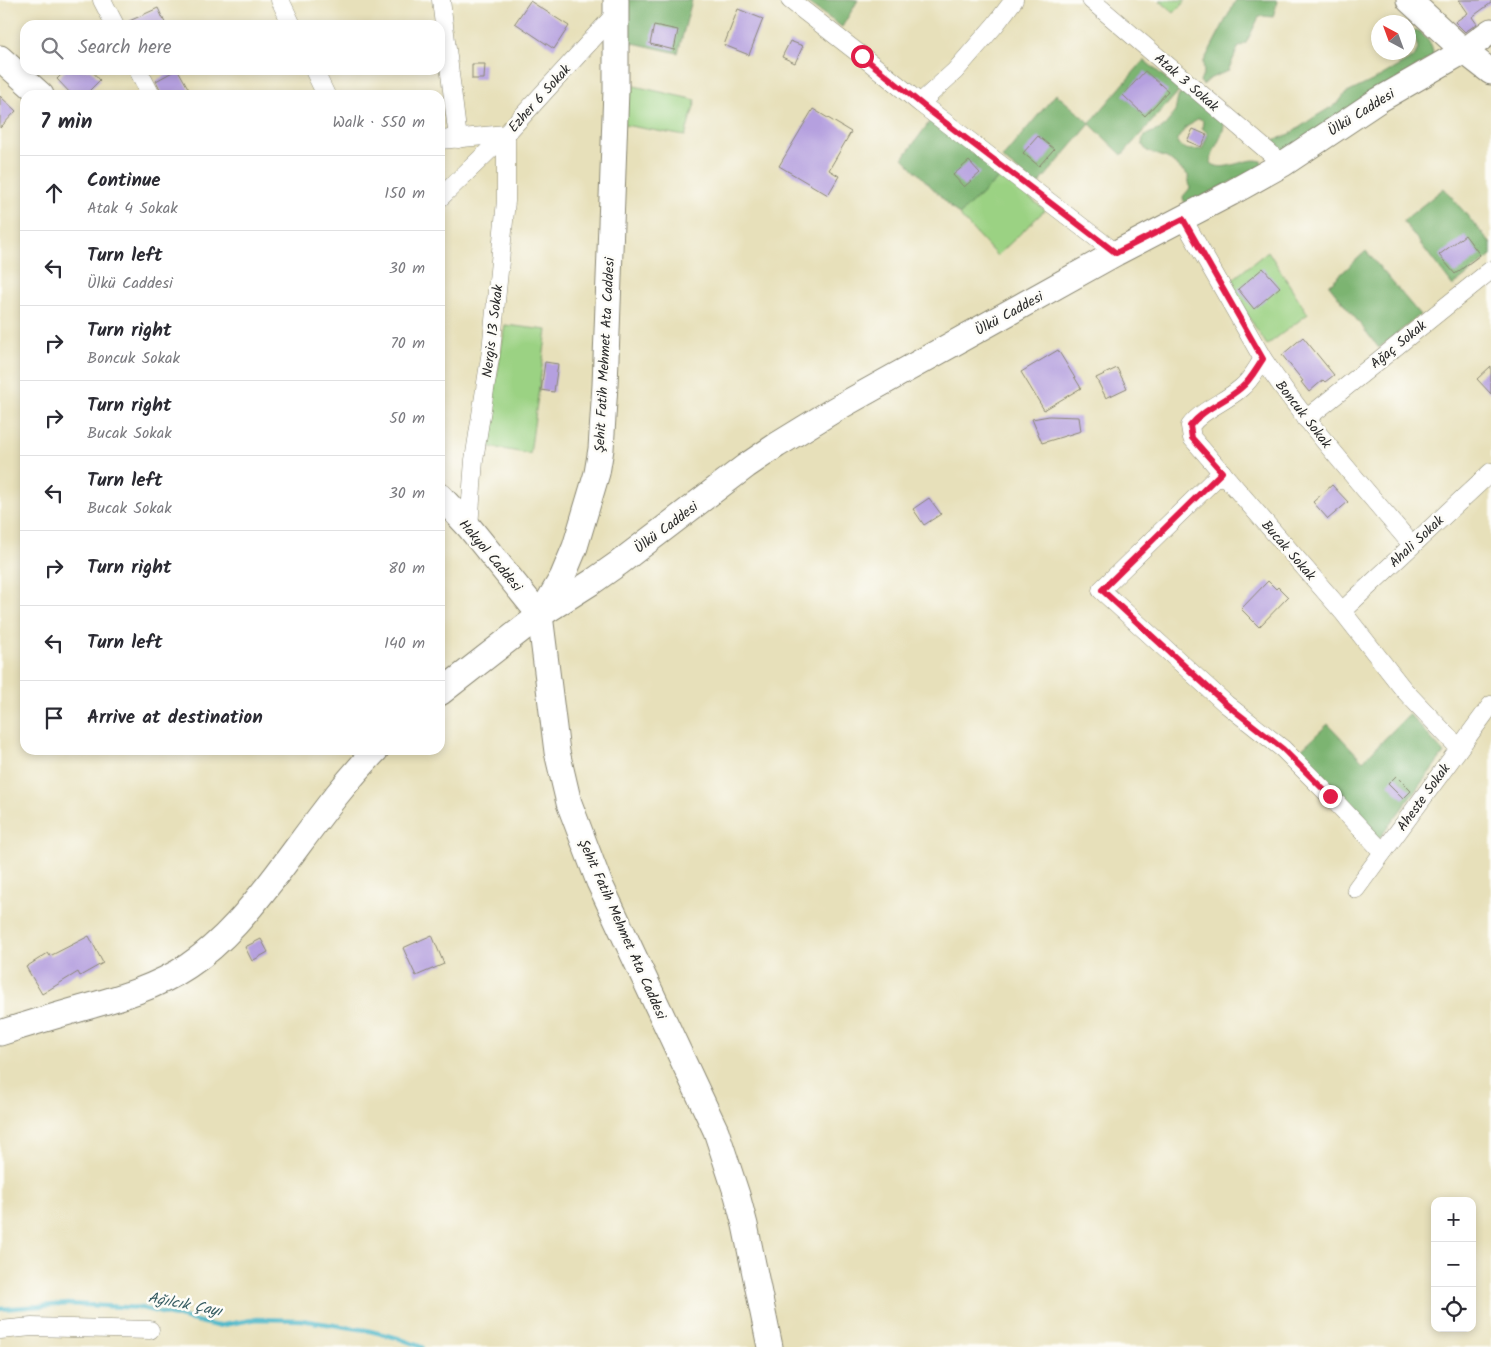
<!DOCTYPE html>
<meta charset="utf-8">
<style>
:root{--surface:#fff;--page:#f2f2f3;--text:#2b2b33;--muted:#7c7c81;--line:#e1e1e2}
body{margin:0;font-family:Kalam,sans-serif;background:var(--page);color:var(--text)}
.controls{position:absolute;right:15px;bottom:15px;display:grid;overflow:hidden;border-radius:10px;box-shadow:0 2px 8px #0003}
.controls button{width:45px;height:45px;display:grid;place-items:center;padding:0;border:0;border-bottom:1px solid var(--line);background:var(--surface);color:var(--text);font:25px sans-serif}
.compass{position:absolute;left:1371px;top:15px;width:45px;height:45px;border-radius:50%;background:var(--surface);box-shadow:0 2px 8px #0003;rotate:319deg}
.stop{position:absolute;width:15px;height:15px;margin:-11px;border:4px solid #e11d48;border-radius:50%;background:#fff}
.stop.end{background:#e11d48;border-color:#fff;box-shadow:0 1px 5px #0008}
.list{margin:0;padding:0;list-style:none}
h2{display:flex;justify-content:space-between;align-items:center;height:65px;margin:0;padding:0 20px;font-size:21px}
h2 small{font-size:16px;font-weight:400;color:var(--muted)}
.list li{display:grid;grid-template-columns:32px 1fr auto;gap:15px;align-items:center;box-sizing:border-box;height:75px;padding:0 20px;border-top:1px solid var(--line)}
.list b{display:block;font-size:19px;white-space:nowrap}
.list p{margin:0;font-size:16px;white-space:nowrap;color:var(--muted)}
.list em{font-size:16px;font-style:normal;color:var(--muted)}
.icon{flex:none;width:28px;height:28px;fill:none;stroke:currentColor;stroke-width:2;stroke-linecap:round;stroke-linejoin:round}
.map{position:relative;flex:none;width:1491px;height:1347px;overflow:hidden}
.search{position:absolute;background:var(--surface);box-shadow:0 2px 8px #0003;left:20px;top:20px;width:425px;height:55px;display:flex;align-items:center;gap:12px;box-sizing:border-box;padding:0 18px;border-radius:15px;color:var(--muted);font-size:19px}
.panel{position:absolute;background:var(--surface);box-shadow:0 2px 8px #0003;left:20px;top:90px;width:425px;height:665px;border-radius:15px}
.map>svg:first-child{display:block}
</style>
<div class="map">
<svg width="1491" height="1347" viewBox="0 0 1491 1347">
<rect width="100%" height="100%" fill="#fdfcf7"/>
<filter id="ink" filterUnits="userSpaceOnUse"><feTurbulence type="fractalNoise" baseFrequency=".02" numOctaves="2"/><feDisplacementMap in="SourceGraphic" scale="10" xChannelSelector="R" yChannelSelector="G"/><feConvolveMatrix kernelMatrix="1 2 1 2 8 2 1 2 1" color-interpolation-filters="sRGB"/></filter>
<filter id="wash" filterUnits="userSpaceOnUse"><feTurbulence type="fractalNoise" baseFrequency=".0096" numOctaves="4" result="noise"/><feDisplacementMap in="SourceGraphic" scale="20" xChannelSelector="R" yChannelSelector="G"/><feGaussianBlur stdDeviation="1.12" result="paint"/><feColorMatrix in="noise" values="0 0 0 0 0 0 0 0 0 0 0 0 0 0 0 0 0 1.4 0 .05"/><feComposite in="paint" operator="in"/></filter>
<g filter="url(#wash)">
<rect width="100%" height="100%" fill="#e7e0ba"/>
<g fill="#9bd283" stroke="#637e57">
<polygon points="1159,0 1186,0 1174,13"/>
<polygon points="621,83 696,100 685,136 619,124"/>
<polygon points="1001,176 1045,210 997,256 959,215"/>
<polygon points="1268,251 1308,314 1267,345 1227,284"/>
<polygon points="505,325 547,330 530,454 486,446"/>
</g>
<g fill="#7cb471" stroke="#54704e" fill-rule="evenodd">
<polygon points="623,0 692,0 678,53 624,41"/>
<polygon points="804,0 858,0 842,27"/>
<polygon points="1236,0 1276,0 1277,1 1273,17 1263,16 1259,17 1246,43 1238,48 1228,71 1211,78 1203,85 1200,82 1204,72 1203,63"/>
<path d="M1415,30C1425,34 1434,46 1433,56L1281,158L1270,142L1290,134L1313,118L1338,103L1345,94L1374,80L1414,57L1418,49L1416,41L1412,34Z"/>
<polygon points="1144,60 1180,90 1122,155 1090,124 1037,186 1002,158 1056,94 1090,123"/>
<path d="M1183,94L1197,97L1224,122C1225,137 1211,148 1211,163C1223,174 1246,156 1261,161L1263,165L1186,205C1180,194 1184,197 1190,188L1188,175L1167,158L1147,151C1133,135 1153,133 1163,128C1166,123 1170,120 1173,115C1177,109 1176,102 1179,95ZM1197,119H1201L1203,121L1202,128L1207,133V137L1202,149C1191,150 1183,152 1177,140L1186,127L1193,123Z"/>
<polygon points="931,120 1001,176 959,215 903,158"/>
<polygon points="1444,188 1491,244 1491,256 1453,286 1403,221"/>
<polygon points="1366,251 1420,315 1379,348 1329,285"/>
<polygon points="1409,714 1444,753 1378,840 1296,754 1328,724 1363,761"/>
</g>
<g fill="none" stroke-linecap="round" stroke-linejoin="round">
<polyline stroke="#4ab6c7" stroke-width="4.5" points="0,1309 68,1304 141,1308 217,1326 257,1319 301,1320 366,1330 398,1338 422,1347"/>
</g>
<g id="blocks">
<g fill="#b5a0df">
<polygon points="1459,0 1491,0 1491,3 1472,17 1477,24 1465,32 1455,22 1468,13"/>
<polygon points="530,1 569,26 554,49 515,23"/>
<polygon points="158,8 166,25 126,25 125,23"/>
<polygon points="738,9 763,19 749,55 724,45"/>
<polygon points="654,25 678,30 674,50 650,44"/>
<polygon points="790,41 803,46 795,63 782,57"/>
<polygon points="472,64 485,64 484,79 472,79"/>
<polygon points="66,70 91,70 100,80 85,95 72,95 57,79"/>
<polygon points="176,70 178,70 192,95 163,95 156,81"/>
<polygon points="1145,71 1168,91 1145,116 1123,95"/>
<polygon points="0,96 16,111 0,128"/>
<polygon points="813,109 851,132 829,170 839,176 828,195 779,166"/>
<polygon points="1193,129 1207,135 1201,147 1187,141"/>
<polygon points="1038,136 1054,149 1039,166 1023,153"/>
<polygon points="969,161 980,173 964,187 953,175"/>
<polygon points="1465,235 1480,255 1455,274 1439,255"/>
<polygon points="1263,268 1280,287 1254,309 1238,289"/>
<polygon points="1303,337 1334,375 1325,382 1323,380 1309,392 1301,382 1303,381 1282,355"/>
<polygon points="1058,350 1081,388 1044,410 1021,372"/>
<polygon points="545,362 558,364 554,392 541,390"/>
<polygon points="1491,366 1491,394 1477,379"/>
<polygon points="1117,368 1127,388 1106,398 1096,378"/>
<polygon points="1049,416 1079,417 1081,431 1042,443 1032,419"/>
<polygon points="1332,485 1348,502 1328,519 1313,502"/>
<polygon points="929,498 941,514 924,525 913,509"/>
<polygon points="1268,581 1276,589 1278,587 1288,597 1259,627 1241,609"/>
<polygon points="1396,776 1411,791 1403,799 1388,784"/>
<polygon points="432,935 444,964 416,976 403,948"/>
<polygon points="89,936 103,963 80,976 78,972 42,994 26,967 48,953 50,956"/>
<polygon points="261,939 268,952 252,961 245,947"/>
</g>
</g>
</g>
<g filter="url(#ink)">
<use href="#blocks" fill-opacity="0" stroke="#898672" stroke-width="1"/>
<g fill="none" stroke-linecap="round" stroke-linejoin="round">
<defs>
<g id="street">
<polyline points="102,0 115,25"/>
<polyline points="280,0 292,25"/>
<polyline points="441,0 458,139"/>
<polyline points="790,0 862,56 920,103 1116,253"/>
<polyline points="1091,0 1283,164"/>
<polyline points="138,70 151,95"/>
<polyline points="314,70 326,95"/>
<polyline points="920,103 955,71 995,25 1014,0"/>
<polyline points="440,140 506,134 617,12"/>
<polyline points="440,198 506,134"/>
<path d="M1183,219L1263,359C1307,425 1361,484 1412,545"/>
<path d="M1263,359C1256,369 1251,380 1241,388C1225,402 1203,409 1190,426L1192,438L1342,611L1404,690L1459,748"/>
<polyline points="1306,419 1491,270"/>
<polyline points="1222,472 1101,590 1226,704 1283,749 1330,796 1383,852"/>
<polyline points="469,527 474,460 491,351 506,201 506,134"/>
<polyline points="1342,611 1491,472"/>
<polyline points="1356,889 1491,705"/>
<polyline points="0,1330 32,1327 150,1330"/>
</g>
<g id="secondary">
<polyline points="616,0 616,90 605,385 601,449 597,473 575,547 562,578 540,615 557,752 569,803 599,882 716,1131 737,1195 745,1225 770,1347"/>
<polyline points="1409,0 1464,51 1491,72"/>
<polyline points="0,58 41,95"/>
<polyline points="440,496 469,527 540,615"/>
<polyline points="440,693 540,615 592,582 619,563 746,466 777,445 834,410 1116,253 1231,193 1283,164 1379,100 1464,51 1491,31"/>
<path d="M0,1033C28,1024 55,1016 83,1008C119,998 157,987 188,966C224,942 251,908 277,874C309,832 339,788 376,750"/>
</g>
</defs>
<use href="#street" stroke="#898672" stroke-width="19"/>
<use href="#secondary" stroke="#898672" stroke-width="27"/>
<use href="#street" stroke="#fff" stroke-width="18"/>
<use href="#secondary" stroke="#fff" stroke-width="25"/>
</g>
</g>
<g fill="none" stroke-linecap="round" stroke-linejoin="round" filter="url(#ink)">
<path stroke="#e11d48" stroke-width="6" d="M862,56L930,111L1116,253L1183,219L1263,359C1256,369 1251,380 1241,388C1225,402 1203,409 1190,426L1192,438L1222,472L1102,590L1226,704L1283,749L1330,796"/>
</g>
<g text-anchor="middle" stroke-width="5" stroke-linejoin="round" paint-order="stroke">
<g font-size="14" fill="#2b2b2b" stroke="#fdfcf7">
<text transform="translate(1187 82) rotate(41)" y="5">Atak 3 Sokak</text>
<text transform="translate(539 98) rotate(-48)" y="5">Ezher 6 Sokak</text>
<text transform="translate(1361 112) rotate(-32)" y="5">Ülkü Caddesi</text>
<text transform="translate(1009 313) rotate(-29)" y="5">Ülkü Caddesi</text>
<text transform="translate(492 331) rotate(-83)" y="5">Nergis 13 Sokak</text>
<text transform="translate(1398 344) rotate(-39)" y="5">Ağaç Sokak</text>
<text transform="translate(604 355) rotate(-87)" y="5">Şehit Fatih Mehmet Ata Caddesi</text>
<text transform="translate(1304 414) rotate(52)" y="5">Boncuk Sokak</text>
<text transform="translate(666 527) rotate(-37)" y="5">Ülkü Caddesi</text>
<text transform="translate(1416 541) rotate(-43)" y="5">Ahali Sokak</text>
<text transform="translate(1289 550) rotate(49)" y="5">Bucak Sokak</text>
<text transform="translate(491 555) rotate(50)" y="5">Hakyol Caddesi</text>
<text transform="translate(1423 797) rotate(-54)" y="5">Aheste Sokak</text>
<text transform="translate(623 929) rotate(66)" y="5">Şehit Fatih Mehmet Ata Caddesi</text>
</g>
<g font-size="15" font-style="italic" fill="#365c62" stroke="#fdfcf7">
<text transform="translate(185 1304) rotate(11)" y="5">Ağılcık Çayı</text>
</g>
</g>
</svg>
<div class="controls">
<button>+</button>
<button>−</button>
<button><svg class="icon" aria-label="locate" viewBox="0 0 24 24"><circle cx="12" cy="12" r="6"/><path d="M12 2v4M12 18v4M2 12h4M18 12h4"/></svg></button>
</div>
<svg class="compass" viewBox="-18 -18 36 36"><path d="M0-13l5 13h-10z" fill="#e53935"/><path d="M0 13l5-13h-10z" fill="#7c7c81"/></svg>
<div class="stop" style="left:862px;top:56px"></div>
<div class="stop end" style="left:1330px;top:796px"></div>
<div class="search"><svg class="icon" aria-label="search" viewBox="0 0 24 24"><circle cx="10" cy="10" r="6"/><path d="M15 15l6 6"/></svg>Search here</div>
<section class="panel">
<h2>7 min<small>Walk · 550 m</small></h2>
<ul class="list">
<li><svg class="icon" aria-label="ahead" viewBox="0 0 24 24"><path d="M12 20V5M6 11l6-6 6 6"/></svg><div><b>Continue</b><p>Atak 4 Sokak</p></div><em>150 m</em></li>
<li><svg class="icon" aria-label="left" viewBox="0 0 24 24"><path d="M17 20v-9H6M10 6l-5 5 5 5"/></svg><div><b>Turn left</b><p>Ülkü Caddesi</p></div><em>30 m</em></li>
<li><svg class="icon" aria-label="right" viewBox="0 0 24 24"><path d="M7 20v-9h11M14 6l5 5-5 5"/></svg><div><b>Turn right</b><p>Boncuk Sokak</p></div><em>70 m</em></li>
<li><svg class="icon" aria-label="right" viewBox="0 0 24 24"><path d="M7 20v-9h11M14 6l5 5-5 5"/></svg><div><b>Turn right</b><p>Bucak Sokak</p></div><em>50 m</em></li>
<li><svg class="icon" aria-label="left" viewBox="0 0 24 24"><path d="M17 20v-9H6M10 6l-5 5 5 5"/></svg><div><b>Turn left</b><p>Bucak Sokak</p></div><em>30 m</em></li>
<li><svg class="icon" aria-label="right" viewBox="0 0 24 24"><path d="M7 20v-9h11M14 6l5 5-5 5"/></svg><div><b>Turn right</b></div><em>80 m</em></li>
<li><svg class="icon" aria-label="left" viewBox="0 0 24 24"><path d="M17 20v-9H6M10 6l-5 5 5 5"/></svg><div><b>Turn left</b></div><em>140 m</em></li>
<li><svg class="icon" aria-label="arrive" viewBox="0 0 24 24"><path d="M6 21V4h12l-3 4 3 4H6"/></svg><div><b>Arrive at destination</b></div></li>
</ul>
</section>
</div>
